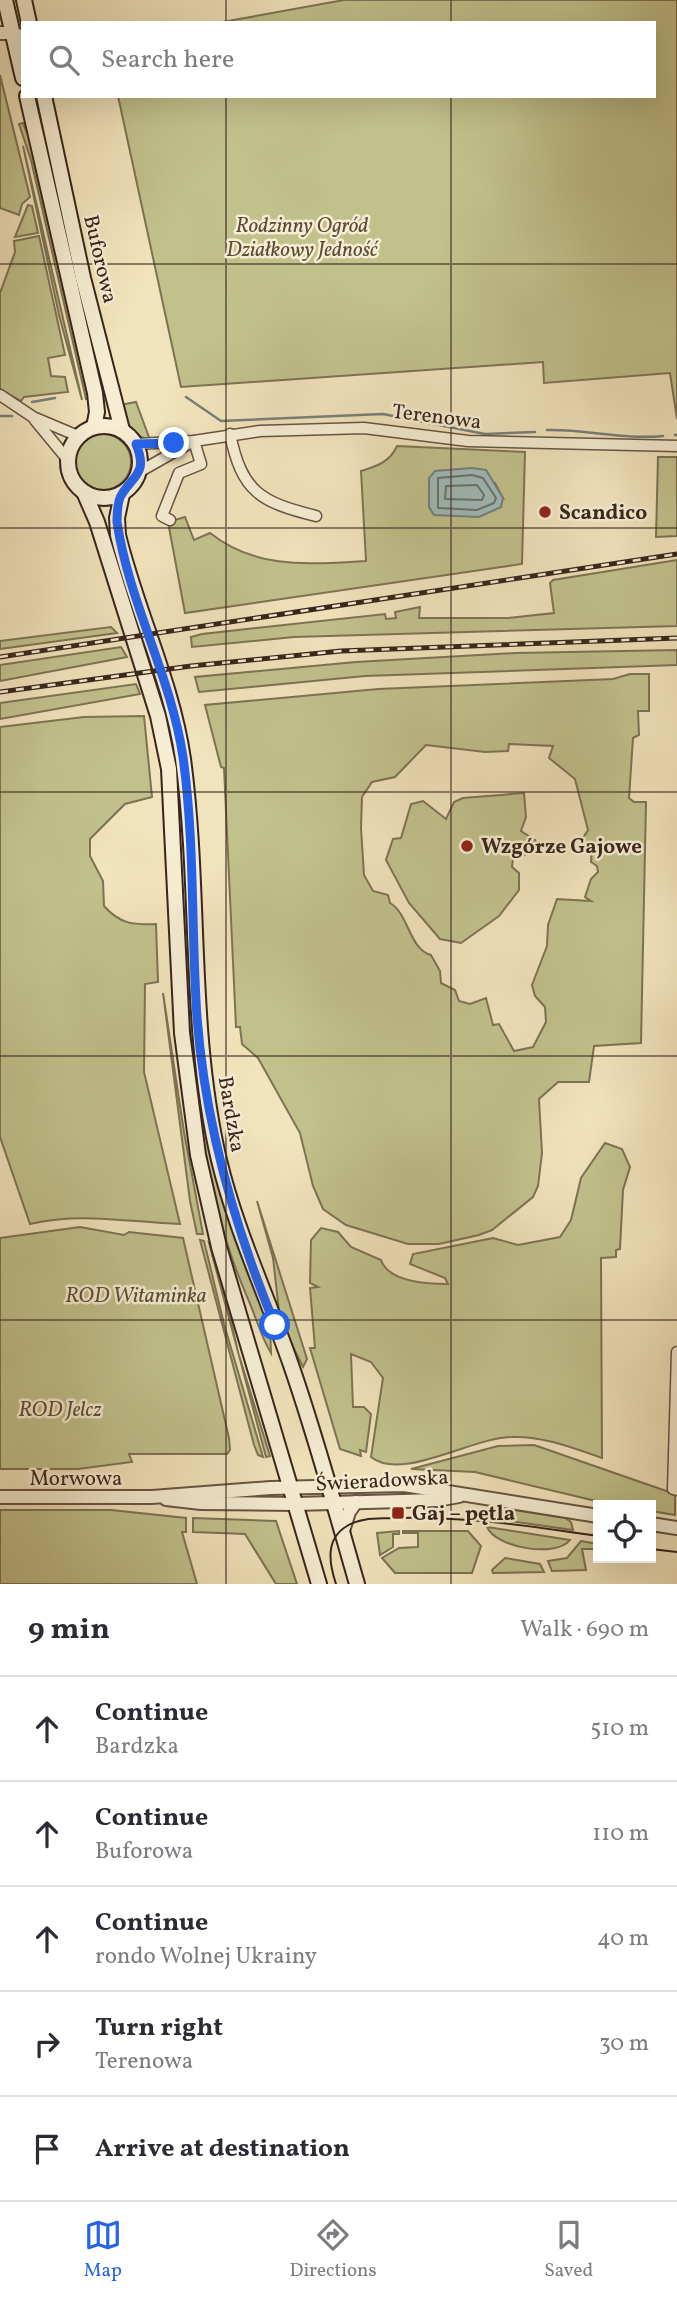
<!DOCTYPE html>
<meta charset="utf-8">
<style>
:root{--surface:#fff;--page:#f2f2f3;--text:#2b2b33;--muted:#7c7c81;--line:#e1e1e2;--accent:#2563eb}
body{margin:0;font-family:Vollkorn,serif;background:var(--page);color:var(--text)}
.controls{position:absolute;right:21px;bottom:21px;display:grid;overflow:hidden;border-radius:0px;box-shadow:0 7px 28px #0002}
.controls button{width:63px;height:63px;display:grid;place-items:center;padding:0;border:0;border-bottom:2px solid var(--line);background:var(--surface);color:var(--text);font:35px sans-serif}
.stop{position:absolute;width:21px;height:21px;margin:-16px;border:5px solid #2563eb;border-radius:50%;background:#fff}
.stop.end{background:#2563eb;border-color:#fff;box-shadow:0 2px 7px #0008}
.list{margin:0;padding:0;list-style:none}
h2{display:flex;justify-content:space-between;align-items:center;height:91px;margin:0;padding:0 28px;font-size:30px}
h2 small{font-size:23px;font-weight:400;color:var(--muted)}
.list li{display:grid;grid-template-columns:46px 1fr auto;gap:21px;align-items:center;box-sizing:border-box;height:105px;padding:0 28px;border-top:2px solid var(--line)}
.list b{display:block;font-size:26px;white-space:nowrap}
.list p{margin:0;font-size:23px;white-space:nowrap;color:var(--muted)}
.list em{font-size:23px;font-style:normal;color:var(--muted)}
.icon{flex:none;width:38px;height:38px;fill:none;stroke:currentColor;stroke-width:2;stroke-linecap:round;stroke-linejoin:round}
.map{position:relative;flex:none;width:677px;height:1584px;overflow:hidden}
.search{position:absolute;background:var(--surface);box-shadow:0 7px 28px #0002;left:21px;right:21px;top:21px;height:77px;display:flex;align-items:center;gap:18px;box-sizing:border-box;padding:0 24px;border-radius:0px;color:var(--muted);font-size:26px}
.sheet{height:616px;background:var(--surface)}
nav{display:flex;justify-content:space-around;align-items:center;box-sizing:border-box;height:98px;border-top:2px solid var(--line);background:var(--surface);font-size:19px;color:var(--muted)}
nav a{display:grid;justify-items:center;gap:4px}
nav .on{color:var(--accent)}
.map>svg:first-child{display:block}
</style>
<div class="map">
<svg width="677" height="1584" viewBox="0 0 677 1584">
<rect width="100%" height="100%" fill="#f1e3bb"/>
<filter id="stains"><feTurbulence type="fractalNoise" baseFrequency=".00286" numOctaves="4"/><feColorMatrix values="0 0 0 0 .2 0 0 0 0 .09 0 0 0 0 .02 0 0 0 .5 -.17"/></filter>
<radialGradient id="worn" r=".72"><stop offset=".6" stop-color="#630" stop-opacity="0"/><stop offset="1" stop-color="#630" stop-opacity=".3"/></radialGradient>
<g fill="#c1c18c" stroke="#7d7354" stroke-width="2" fill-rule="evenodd">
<polygon points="344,0 677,0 677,419 670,373 544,383 543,362 181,387 118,96 654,96 654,23 217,23"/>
<polygon points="0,75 30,197 22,204 19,215 0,208"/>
<polygon points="23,123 30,140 90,398 86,399 31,160 19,124"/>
<polygon points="41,127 106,395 102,396 76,295"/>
<polygon points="23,146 82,400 59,315"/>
<polygon points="28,205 32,206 38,233 15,237"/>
<polygon points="39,236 65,355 48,358 51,376 65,377 68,392 24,397 21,401 0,389 0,293 15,252 14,241"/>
<path d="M136,402L150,440C132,436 125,421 120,405Z"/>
<circle cx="103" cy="462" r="28"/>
<path d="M397,446L525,452L522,564L185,613L168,522L185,517L194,540L210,533C257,570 309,564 366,561L361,471C377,466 390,462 397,446ZM459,470L495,483L503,498L435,471Z"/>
<polygon points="658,457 677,457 677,536 656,537"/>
<polygon points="677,560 677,626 294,637 192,647 191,637 202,634 385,614 386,619 396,618 395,612 420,607 419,618 508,618 554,613 550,583 553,580"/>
<polygon points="111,627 117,633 0,649 0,641"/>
<polygon points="121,647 127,657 0,681 0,665"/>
<polygon points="677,650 677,665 365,676 199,692 195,677 356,662 516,653"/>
<path d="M630,674H649V711H638L639,735L633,738L629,798L634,802H646L641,1043L594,1046L589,1082H558L539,1099L542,1153L538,1186L533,1197L492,1230L479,1235L439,1244H408L346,1225L323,1209L313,1186L300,1133L258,1058L242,1044L240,1027H236L224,768L221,767L205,705L378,689L613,679ZM509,744L553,746L549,758L575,779L588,830L583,838L585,847L592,844L591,862L597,866L598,872L591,879L585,897L591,901L557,899L548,925L547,946L532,985L535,996L545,1007L546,1022L533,1047L514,1051L499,1024L493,1025L486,998L470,1004L459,1001L455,990L441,983L440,971L431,955C409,949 409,914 390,903L388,895L373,891L364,875L361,828L362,797L372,782L395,777L426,745L485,752L508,751Z"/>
<polygon points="136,684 140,694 0,719 0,703"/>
<path d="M144,716L152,797L125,804L90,839V856L103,881L104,906C120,924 133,925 156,924L158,982L145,984L144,1072L180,1224C126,1222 81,1212 30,1224L0,1137V727L84,717Z"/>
<polygon points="524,793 526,817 521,831 535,840 538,847 535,852 513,858 512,867 519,873 519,890 499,916 461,943 440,939 409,903 386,860 393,839 401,838 411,804 423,801 446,819 454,802 463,798"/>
<path d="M183,913H187L193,1046L200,1091L226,1211L270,1326L271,1353C261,1337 256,1317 248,1299C195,1178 189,1044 183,913Z"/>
<polygon points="163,993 184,1132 203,1234 197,1234 190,1201"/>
<path d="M605,1143L622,1149L630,1167L623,1190L620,1249L616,1250V1257L601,1258L602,1458C573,1448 543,1436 512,1437C472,1437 402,1482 371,1457L383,1378L371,1362L351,1354L353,1407H364L371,1414L366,1452L360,1450L361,1456L340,1449L310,1348H315L310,1288L318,1287L310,1283L311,1240L321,1228L338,1232L351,1247L381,1260C389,1283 429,1284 448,1284L445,1278L410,1264L413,1254L493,1238L518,1245L560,1237L571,1220L581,1178Z"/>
<polygon points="257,1201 307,1359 303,1367 280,1320 273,1258"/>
<polygon points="80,1227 124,1235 129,1232 183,1238 229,1438 230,1450 227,1454 129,1454 132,1462 78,1469 0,1469 0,1238"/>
<polygon points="200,1240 204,1241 224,1324 263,1457 258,1455 254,1445"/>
<polygon points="209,1243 214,1247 238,1352 270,1456 266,1457"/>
<polygon points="534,1445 675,1494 675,1515 651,1511 651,1505 600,1502 475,1472 411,1469 498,1446"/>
<polygon points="502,1508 565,1518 571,1522 573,1530 488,1518 493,1509"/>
<polygon points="0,1510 111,1510 186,1518 186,1532 182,1532 197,1584 0,1584"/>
<polygon points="193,1518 276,1521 297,1584 276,1584 245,1534 193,1532"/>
<path d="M487,1527L570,1540C556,1558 496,1548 487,1527Z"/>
<polygon points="399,1531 399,1534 393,1534 393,1547 380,1555 377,1533"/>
<polygon points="403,1531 468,1531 481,1546 472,1573 395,1573 382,1558 399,1548 418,1547 418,1533 403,1533"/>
<polygon points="581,1541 598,1544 598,1549 582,1549 586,1570 552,1571 548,1561 567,1558"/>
<polygon points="505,1558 540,1564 544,1572 493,1573 492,1570"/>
</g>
<polygon fill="#9fbbbb" stroke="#767f7b" stroke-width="2" points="472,468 486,470 503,498 501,507 479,517 434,515 429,507 429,478 435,471"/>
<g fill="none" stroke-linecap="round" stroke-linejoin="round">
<g stroke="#6c706c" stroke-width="2">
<polygon points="472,475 483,478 496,498 494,503 477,510 438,508 438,478"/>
<polygon points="477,485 484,495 482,500 445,499 446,486"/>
</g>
<g stroke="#767f7b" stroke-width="2.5">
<polyline points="186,397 221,421 383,414 485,434 535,432"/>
<polyline points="32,402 55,398"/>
<polyline points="0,416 12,416"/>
<path d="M547,430C586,429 624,440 663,436"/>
<polyline points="675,435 677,435"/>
</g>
<defs>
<g id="minor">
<polyline points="0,395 33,417 78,436"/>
<polyline points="35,420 68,460"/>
<path d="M230,434C242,492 260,502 316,516"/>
<polyline points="136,444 194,441 260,431 364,428 468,441 677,446"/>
<polyline points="139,472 190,443"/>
<polyline points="170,520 162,516 179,473 201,464 194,441"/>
<polyline points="677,1352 673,1489 677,1490"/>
</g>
<g id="tertiary">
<polyline points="0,33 13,33 23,37"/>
<polyline points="0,1497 152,1497 271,1488 404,1485 598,1516"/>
<polyline points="166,1499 201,1503 296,1504 437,1500 459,1496"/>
<polyline points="651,1524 677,1528"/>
<polyline points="342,1534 349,1512 356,1502"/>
</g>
<g id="secondary">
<polyline points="5,0 23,78"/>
<polyline points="24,0 29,23"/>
<polyline points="27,96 95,393 97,412 94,427"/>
<polyline points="44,96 83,278 122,430"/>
<circle cx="104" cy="462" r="36"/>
<polyline points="84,492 97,522 158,716 169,769 182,1033 198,1155 219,1247 319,1584"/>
<path d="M122,494L117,518L118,535C136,610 172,682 183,759C201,893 188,1028 219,1160C236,1231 267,1296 291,1365C316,1437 336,1511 357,1584"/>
</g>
</defs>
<use href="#minor" stroke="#675444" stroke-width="13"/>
<use href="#tertiary" stroke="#675444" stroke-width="16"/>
<use href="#secondary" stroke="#39251c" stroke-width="18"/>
<use href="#minor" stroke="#f6edd3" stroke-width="10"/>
<use href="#tertiary" stroke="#f6edd3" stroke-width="12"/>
<use href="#secondary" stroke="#f6edd3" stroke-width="14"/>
<g stroke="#39251c" stroke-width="2">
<polyline points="651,1549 677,1552"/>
<path d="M336,1584C329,1563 325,1539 347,1526C361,1517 379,1519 394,1518C464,1516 530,1526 598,1536"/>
</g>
<defs>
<g id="rail">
<polyline points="0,657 677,554"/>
<polyline points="0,692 191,666 341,651 677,638"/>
</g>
</defs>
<use href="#rail" stroke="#39251c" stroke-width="5"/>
<use href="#rail" stroke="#f6edd3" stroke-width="2.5" stroke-dasharray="8" stroke-linecap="butt"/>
</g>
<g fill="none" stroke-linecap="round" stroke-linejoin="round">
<path stroke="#2563eb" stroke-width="9" d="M174,443L136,444C148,473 134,475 122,494C117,501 117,514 117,522C129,603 171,676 183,757C195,843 191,931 197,1017C205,1124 234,1226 275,1325"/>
</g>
<path fill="none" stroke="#39251c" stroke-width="2" stroke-opacity="0.55" d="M226,0V23M451,0V23M226,96V1584M451,96V1584M0,264H677M0,528H677M0,792H677M0,1056H677M0,1320H677"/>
<g fill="#8f2418" stroke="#f6edd3" stroke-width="2.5">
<circle cx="545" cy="512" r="7"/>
<circle cx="467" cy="846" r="7"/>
<rect x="391" y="1506" width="14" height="14" rx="3.5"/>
</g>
<g text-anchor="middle" stroke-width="5" stroke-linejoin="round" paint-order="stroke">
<g font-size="21" font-style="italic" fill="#5b4c38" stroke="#f6edd3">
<text x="302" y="232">Rodzinny Ogród<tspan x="302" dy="24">Działkowy Jedność</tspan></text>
<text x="136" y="1302">ROD Witaminka</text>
<text x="60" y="1416">ROD Jelcz</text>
</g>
<g font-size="21" fill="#39251c" stroke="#f6edd3">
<text transform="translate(101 259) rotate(77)" y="7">Buforowa</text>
<text transform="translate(437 416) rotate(7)" y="7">Terenowa</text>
<text transform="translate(232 1114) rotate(80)" y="7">Bardzka</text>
<text x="76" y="1485">Morwowa</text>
<text transform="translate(382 1480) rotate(-3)" y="7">Świeradowska</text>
</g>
<g font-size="21" font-weight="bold" fill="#39251c" stroke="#f6edd3" text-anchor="start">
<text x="559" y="519">Scandico</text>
<text x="481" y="853">Wzgórze Gajowe</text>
<text x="412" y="1520">Gaj – pętla</text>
</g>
</g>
<rect width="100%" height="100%" filter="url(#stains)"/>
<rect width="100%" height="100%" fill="url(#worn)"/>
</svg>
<div class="controls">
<button><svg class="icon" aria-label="locate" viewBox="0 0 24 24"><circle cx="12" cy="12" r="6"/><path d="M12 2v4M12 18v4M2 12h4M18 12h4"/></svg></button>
</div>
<div class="stop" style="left:275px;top:1325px"></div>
<div class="stop end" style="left:174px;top:443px"></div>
<div class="search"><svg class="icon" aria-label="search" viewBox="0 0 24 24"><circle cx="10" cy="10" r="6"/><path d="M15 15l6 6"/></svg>Search here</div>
</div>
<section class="sheet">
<h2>9 min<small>Walk · 690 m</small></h2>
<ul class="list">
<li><svg class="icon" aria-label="ahead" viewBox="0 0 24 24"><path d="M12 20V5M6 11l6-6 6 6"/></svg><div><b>Continue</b><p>Bardzka</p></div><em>510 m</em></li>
<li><svg class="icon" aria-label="ahead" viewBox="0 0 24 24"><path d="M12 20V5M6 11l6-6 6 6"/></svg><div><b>Continue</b><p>Buforowa</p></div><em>110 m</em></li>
<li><svg class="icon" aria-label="ahead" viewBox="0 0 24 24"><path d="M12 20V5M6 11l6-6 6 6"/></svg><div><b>Continue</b><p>rondo Wolnej Ukrainy</p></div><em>40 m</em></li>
<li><svg class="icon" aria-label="right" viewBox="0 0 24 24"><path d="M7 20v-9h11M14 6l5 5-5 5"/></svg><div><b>Turn right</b><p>Terenowa</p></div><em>30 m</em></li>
<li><svg class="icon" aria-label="arrive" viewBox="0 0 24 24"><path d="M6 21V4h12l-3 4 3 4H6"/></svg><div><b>Arrive at destination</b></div></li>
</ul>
</section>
<nav>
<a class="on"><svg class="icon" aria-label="map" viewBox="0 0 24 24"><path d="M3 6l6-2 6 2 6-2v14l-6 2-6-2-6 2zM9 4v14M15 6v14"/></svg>Map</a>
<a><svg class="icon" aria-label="directions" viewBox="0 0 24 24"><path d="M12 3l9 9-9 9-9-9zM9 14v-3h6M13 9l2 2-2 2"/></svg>Directions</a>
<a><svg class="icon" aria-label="saved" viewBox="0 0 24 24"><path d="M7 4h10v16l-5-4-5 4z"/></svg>Saved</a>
</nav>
